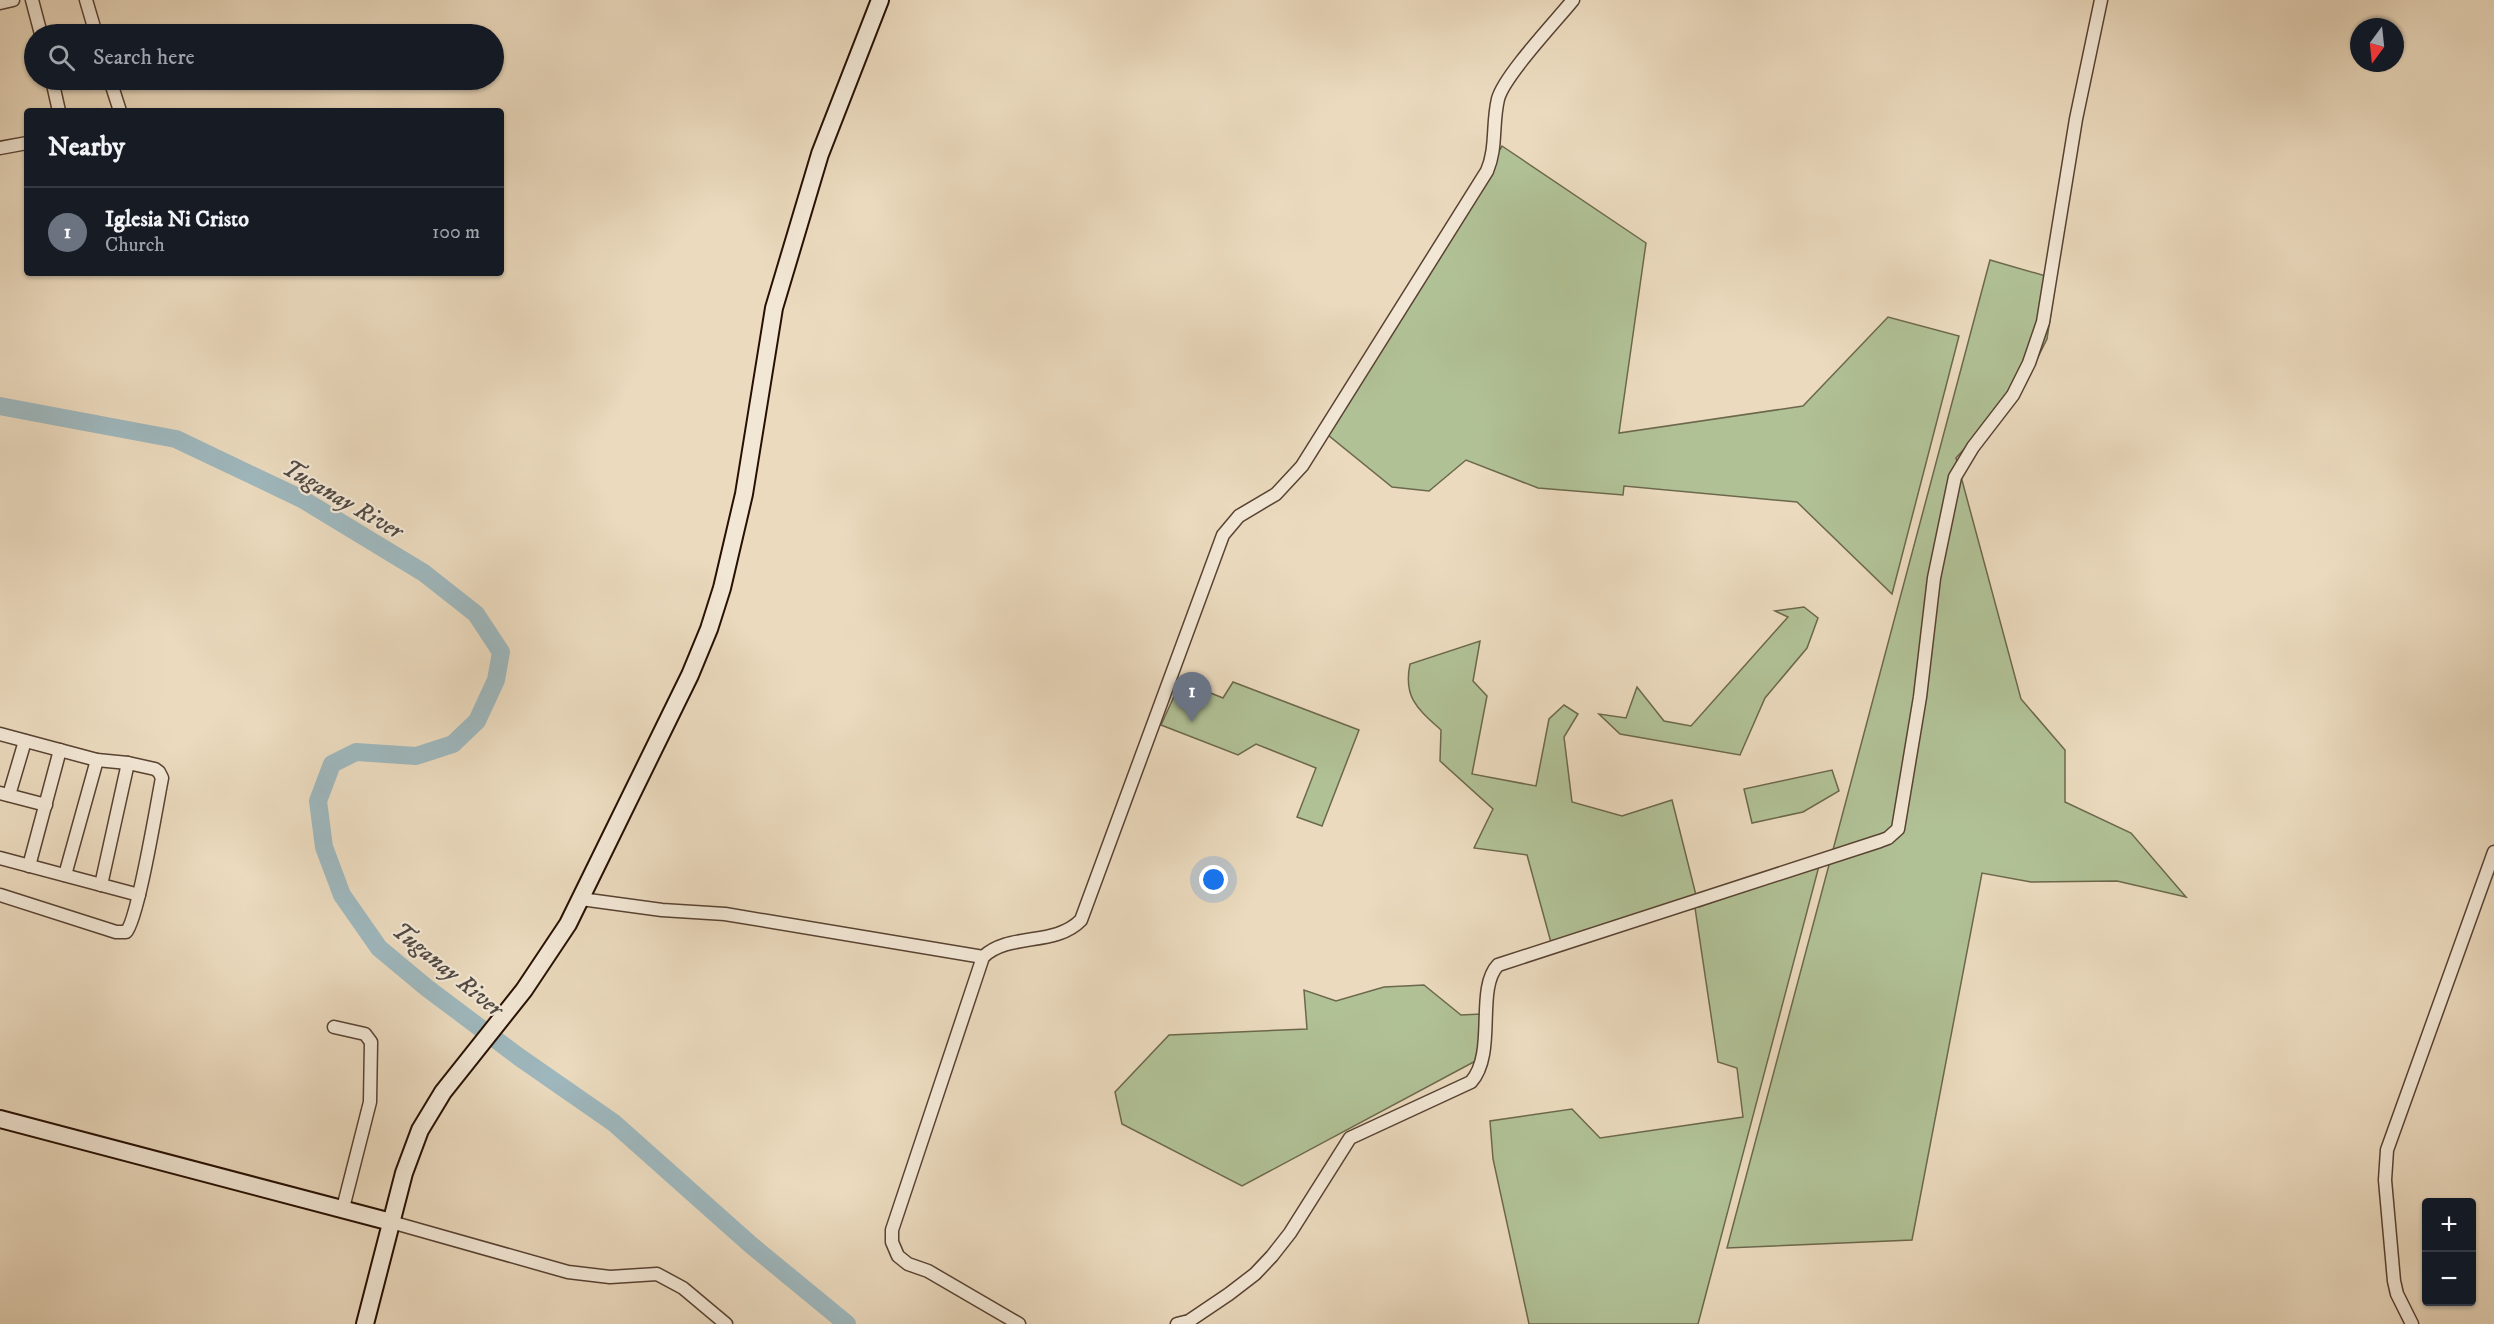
<!DOCTYPE html>
<meta charset="utf-8">
<style>
:root{--surface:#171b24;--page:#20242c;--text:#f1f3f6;--muted:#9ea1a6;--line:#363941;--accent:#c59692}
body{margin:0;font-family:"IM FELL DW Pica",serif;background:var(--page);color:var(--text)}
.controls{position:absolute;right:18px;bottom:18px;display:grid;overflow:hidden;border-radius:6px;box-shadow:0 2px 4px #0004}
.controls button{width:54px;height:54px;display:grid;place-items:center;padding:0;border:0;border-bottom:2px solid var(--line);background:var(--surface);color:var(--text);font:30px sans-serif}
.compass{position:absolute;left:2350px;top:18px;width:54px;height:54px;border-radius:50%;background:var(--surface);box-shadow:0 2px 4px #0004;rotate:195deg}
.you{position:absolute;left:1214px;top:880px;width:21px;height:21px;margin:-15px;border:4px solid #fff;border-radius:50%;background:#1a73e8;box-shadow:0 0 0 9px #1a73e833}
.badge{display:grid;place-items:center;width:39px;height:39px;border-radius:50%;background:var(--accent);color:#fff;font-size:20px;font-weight:700}
.pin{position:absolute;translate:-50% -50px;filter:drop-shadow(0 2px 3px #0008)}
.pin::after{content:'';position:absolute;top:32px;width:21px;height:18px;background:inherit;clip-path:polygon(0 0,100% 0,50% 100%)}
.list{margin:0;padding:0;list-style:none}
h2{display:flex;justify-content:space-between;align-items:center;height:78px;margin:0;padding:0 24px;font-size:26px}
h2 small{font-size:20px;font-weight:400;color:var(--muted)}
.list li{display:grid;grid-template-columns:39px 1fr auto;gap:18px;align-items:center;box-sizing:border-box;height:90px;padding:0 24px;border-top:2px solid var(--line)}
.list b{display:block;font-size:22px;white-space:nowrap}
.list p{margin:0;font-size:20px;white-space:nowrap;color:var(--muted)}
.list em{font-size:20px;font-style:normal;color:var(--muted)}
.icon{flex:none;width:33px;height:33px;fill:none;stroke:currentColor;stroke-width:2;stroke-linecap:round;stroke-linejoin:round}
.map{position:relative;flex:none;width:2494px;height:1324px;overflow:hidden}
.search{position:absolute;background:var(--surface);box-shadow:0 2px 4px #0004;left:24px;top:24px;width:480px;height:66px;display:flex;align-items:center;gap:15px;box-sizing:border-box;padding:0 21px;border-radius:33px;color:var(--muted);font-size:22px}
.panel{position:absolute;background:var(--surface);box-shadow:0 2px 4px #0004;left:24px;top:108px;width:480px;height:168px;border-radius:6px}
.map>svg:first-child{display:block}
</style>
<div class="map">
<svg width="2494" height="1324" viewBox="0 0 2494 1324">
<rect width="100%" height="100%" fill="#ebdabe"/>
<filter id="stains"><feTurbulence type="fractalNoise" baseFrequency=".00333" numOctaves="4"/><feColorMatrix values="0 0 0 0 .2 0 0 0 0 .09 0 0 0 0 .02 0 0 0 .5 -.17"/></filter>
<radialGradient id="worn" r=".72"><stop offset=".6" stop-color="#630" stop-opacity="0"/><stop offset="1" stop-color="#630" stop-opacity=".3"/></radialGradient>
<g fill="#b1c196" stroke="#6c684c" stroke-width="1.5">
<polygon points="1502,146 1646,243 1619,433 1803,406 1888,317 1959,336 1892,594 1797,502 1624,486 1623,495 1538,488 1466,460 1429,491 1392,487 1328,435"/>
<polygon points="1990,260 2056,279 2047,339 2026,381 1956,458 2021,699 2065,750 2065,802 2131,833 2186,897 2117,881 2031,882 1982,873 1912,1240 1727,1248"/>
<polygon points="1804,607 1818,618 1807,648 1765,698 1740,755 1620,734 1599,714 1626,718 1637,687 1664,721 1691,726 1788,617 1775,611"/>
<path d="M1480,641L1473,681L1487,696L1472,774L1536,786L1549,719L1564,705L1578,714L1564,737L1572,802L1622,816L1672,800L1699,907L1819,866L1698,1324H1529L1493,1159L1490,1121L1572,1109L1600,1138L1743,1117L1737,1068L1718,1062L1695,908L1552,946L1527,855L1474,848L1493,809L1440,761L1441,730C1418,709 1403,698 1410,664Z"/>
<polygon points="1181,681 1223,698 1233,682 1359,730 1322,826 1297,817 1316,768 1256,744 1238,755 1161,725"/>
<polygon points="1832,770 1839,791 1803,812 1752,823 1744,789"/>
<polygon points="1424,985 1461,1015 1481,1014 1483,1057 1242,1186 1122,1124 1115,1092 1169,1035 1307,1029 1304,990 1336,1001 1384,987"/>
</g>
<g fill="none" stroke-linecap="round" stroke-linejoin="round">
<polyline stroke="#9eb7bd" stroke-width="18" points="0,406 176,439 302,499 424,573 476,614 501,652 496,680 477,721 453,744 416,756 356,752 332,764 318,801 324,847 342,895 379,948 427,988 519,1057 614,1123 751,1245 847,1324"/>
<defs>
<g id="street">
<polyline points="32,0 41,34"/>
<polyline points="86,0 96,34"/>
<polyline points="0,3 13,0"/>
<polyline points="52,80 59,111"/>
<polyline points="110,80 120,111"/>
<polyline points="0,148 27,143"/>
<path d="M0,734L97,760L128,763L155,769L159,772L162,778C157,803 138,920 126,932H116L0,895"/>
<polyline points="0,793 46,805"/>
<polyline points="9,795 25,741"/>
<polyline points="0,858 139,895"/>
<polyline points="29,866 60,750"/>
<polyline points="65,875 97,760"/>
<polyline points="101,885 128,763"/>
<polyline points="581,899 662,910 725,914 983,957"/>
<polyline points="334,1027 365,1034 371,1042 370,1102 343,1208"/>
<polyline points="391,1222 568,1272 610,1277 657,1274 683,1288 726,1324"/>
<path d="M1019,1324L928,1271L908,1264L898,1256L892,1242V1230L983,957C1009,932 1055,947 1081,920L1223,535L1239,516L1276,494L1302,466L1487,171C1497,148 1492,124 1498,99C1504,76 1556,21 1573,0"/>
<path d="M1177,1324L1189,1321L1229,1294L1255,1274L1272,1256L1290,1233L1350,1138L1471,1082C1497,1053 1475,989 1498,965L1880,841L1888,838L1898,829L1920,697L1934,578L1955,477L1973,447L2013,395L2029,363L2043,322L2076,119L2101,0"/>
<polyline points="2412,1324 2397,1294 2394,1281 2385,1180 2387,1150 2494,852"/>
</g>
<g id="secondary">
<polyline points="0,1119 391,1222"/>
<polyline points="365,1324 404,1173 420,1130 443,1092 524,990 568,924 690,675 709,629 722,588 744,494 774,308 820,154 880,0"/>
</g>
</defs>
<use href="#street" stroke="#584232" stroke-width="15"/>
<use href="#secondary" stroke="#271003" stroke-width="20"/>
<use href="#street" stroke="#f2e7d5" stroke-width="12"/>
<use href="#secondary" stroke="#f2e7d5" stroke-width="16"/>
</g>
<g text-anchor="middle" stroke-width="4.5" stroke-linejoin="round" paint-order="stroke">
<g font-size="24" font-style="italic" fill="#514a44" stroke="#f2e7d5">
<text transform="translate(343 499) rotate(30)" y="8">Tuganay River</text>
<text transform="translate(448 969) rotate(39)" y="8">Tuganay River</text>
</g>
</g>
<rect width="100%" height="100%" filter="url(#stains)"/>
<rect width="100%" height="100%" fill="url(#worn)"/>
</svg>
<div class="controls">
<button>+</button>
<button>−</button>
</div>
<svg class="compass" viewBox="-18 -18 36 36"><path d="M0-13l5 13h-10z" fill="#e53935"/><path d="M0 13l5-13h-10z" fill="#9ea1a6"/></svg>
<div class="you"></div>
<div class="pin badge" style="left:1192px;top:722px;background:#6b7280">1</div>
<div class="search"><svg class="icon" aria-label="search" viewBox="0 0 24 24"><circle cx="10" cy="10" r="6"/><path d="M15 15l6 6"/></svg>Search here</div>
<section class="panel">
<h2>Nearby<small></small></h2>
<ul class="list">
<li><span class="badge" style="background:#6b7280">1</span><div><b>Iglesia Ni Cristo</b><p>Church</p></div><em>100 m</em></li>
</ul>
</section>
</div>
